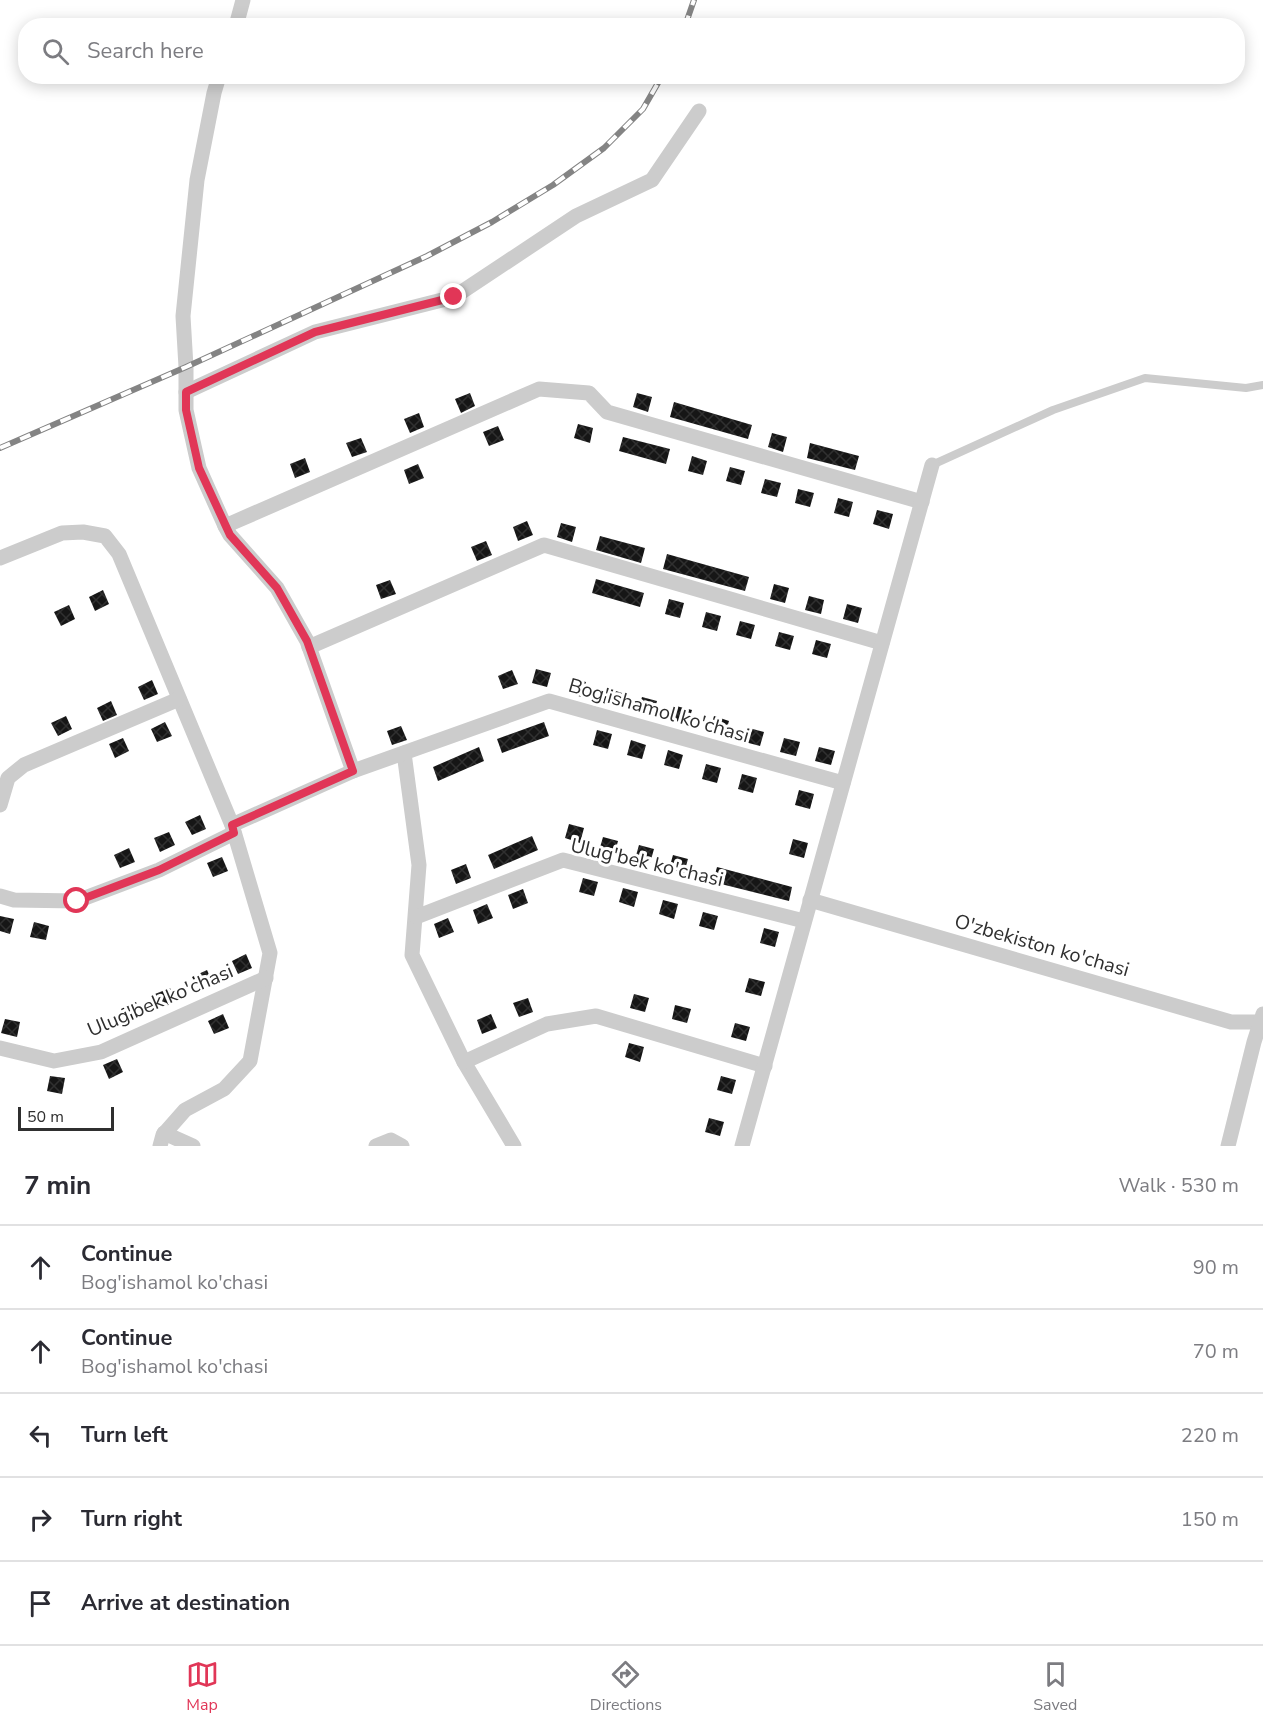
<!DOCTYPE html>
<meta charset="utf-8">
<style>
:root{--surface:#fff;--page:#f2f2f3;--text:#2b2b33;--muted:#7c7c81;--line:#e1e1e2;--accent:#e13657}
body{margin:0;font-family:"Nunito Sans",sans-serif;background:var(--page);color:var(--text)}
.scale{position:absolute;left:18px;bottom:15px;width:96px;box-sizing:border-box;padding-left:6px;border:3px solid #2f2f2f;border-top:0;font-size:16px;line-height:21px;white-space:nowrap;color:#2f2f2f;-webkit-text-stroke:4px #fff;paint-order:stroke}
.stop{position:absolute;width:18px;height:18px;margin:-14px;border:4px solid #e13657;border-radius:50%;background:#fff}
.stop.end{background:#e13657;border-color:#fff;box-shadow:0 2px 6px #0008}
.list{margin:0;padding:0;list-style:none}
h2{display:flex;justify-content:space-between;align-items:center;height:78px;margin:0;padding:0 24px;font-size:26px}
h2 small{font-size:20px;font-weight:400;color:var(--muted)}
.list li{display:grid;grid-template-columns:39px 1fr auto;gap:18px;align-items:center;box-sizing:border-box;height:84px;padding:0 24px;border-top:2px solid var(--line)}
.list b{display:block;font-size:22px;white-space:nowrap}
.list p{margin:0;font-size:20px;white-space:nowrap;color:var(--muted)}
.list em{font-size:20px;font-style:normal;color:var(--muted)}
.icon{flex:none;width:33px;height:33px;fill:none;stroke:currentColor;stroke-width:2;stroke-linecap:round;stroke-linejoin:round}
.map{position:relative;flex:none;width:1263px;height:1146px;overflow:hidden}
.search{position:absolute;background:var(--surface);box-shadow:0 3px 15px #0003;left:18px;right:18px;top:18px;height:66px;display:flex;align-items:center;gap:15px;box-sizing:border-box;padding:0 21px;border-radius:24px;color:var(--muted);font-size:22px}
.sheet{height:498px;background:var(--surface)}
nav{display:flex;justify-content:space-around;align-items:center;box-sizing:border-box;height:84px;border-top:2px solid var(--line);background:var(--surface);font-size:16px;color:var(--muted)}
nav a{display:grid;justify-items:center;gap:3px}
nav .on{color:var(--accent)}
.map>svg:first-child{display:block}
</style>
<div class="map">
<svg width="1263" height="1146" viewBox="0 0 1263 1146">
<defs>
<pattern id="building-cross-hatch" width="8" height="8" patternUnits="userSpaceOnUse" patternTransform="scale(1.5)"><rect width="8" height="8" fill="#161616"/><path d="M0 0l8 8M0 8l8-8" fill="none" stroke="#303030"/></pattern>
</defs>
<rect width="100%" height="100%" fill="#fff"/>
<g fill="url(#building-cross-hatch)">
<polygon points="470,393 475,406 461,413 455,399"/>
<polygon points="637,393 652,397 648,412 633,407"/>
<polygon points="674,402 752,425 748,439 670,417"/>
<polygon points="419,413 424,427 410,433 404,419"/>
<polygon points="578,424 593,428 590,443 574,438"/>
<polygon points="498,426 504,440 489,446 483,432"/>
<polygon points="772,433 787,437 783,452 768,447"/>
<polygon points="623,437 670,449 666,464 619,451"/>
<polygon points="361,438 367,452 352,457 346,443"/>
<polygon points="810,443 859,456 855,470 807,458"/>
<polygon points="692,456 707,461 703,475 688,471"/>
<polygon points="305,458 310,472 295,478 290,464"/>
<polygon points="418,464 424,478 409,484 404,470"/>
<polygon points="730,467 745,471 741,485 726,481"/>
<polygon points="765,479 781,483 777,497 761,493"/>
<polygon points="798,489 814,493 810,507 795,503"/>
<polygon points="838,498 853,502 849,517 834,513"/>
<polygon points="877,510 893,514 889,529 873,524"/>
<polygon points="527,521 533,535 518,541 513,527"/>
<polygon points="561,523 576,527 572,542 557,537"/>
<polygon points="600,536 645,548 641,563 596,550"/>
<polygon points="486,541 492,555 477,561 471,547"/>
<polygon points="667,554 749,577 745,591 663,569"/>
<polygon points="596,579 644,593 640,607 592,593"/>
<polygon points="390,580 396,594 381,599 376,585"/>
<polygon points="774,584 789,588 785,603 770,599"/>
<polygon points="103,590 109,604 95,611 89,597"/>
<polygon points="809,596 824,600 821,614 805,610"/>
<polygon points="669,599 684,603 680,618 665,614"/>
<polygon points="847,604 862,608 858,623 843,619"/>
<polygon points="69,605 75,619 61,626 54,612"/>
<polygon points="706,612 721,616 717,631 702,627"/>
<polygon points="740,621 755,625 751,639 736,635"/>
<polygon points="779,632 794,636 790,650 775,646"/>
<polygon points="816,640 831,644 827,658 812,654"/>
<polygon points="536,669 551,673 547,687 532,683"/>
<polygon points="512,670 518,684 503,689 498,676"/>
<polygon points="571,678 586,682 582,697 567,693"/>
<polygon points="152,680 158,694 144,700 138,687"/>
<polygon points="607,688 622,693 618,707 603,703"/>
<polygon points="642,697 657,701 653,715 638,711"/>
<polygon points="111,701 117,715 103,721 97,708"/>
<polygon points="676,706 692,710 688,724 672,720"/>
<polygon points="66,716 72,729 58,736 51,723"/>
<polygon points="714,716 729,721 725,735 710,731"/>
<polygon points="165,722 172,736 157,742 151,729"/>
<polygon points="544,722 549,736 502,753 497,739"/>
<polygon points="401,726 407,740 392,745 387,731"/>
<polygon points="749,728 764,732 760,746 745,742"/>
<polygon points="597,730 612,734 608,749 593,745"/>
<polygon points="123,738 129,751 115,758 109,744"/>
<polygon points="784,738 800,742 796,756 780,752"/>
<polygon points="631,740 646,745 642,759 627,755"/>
<polygon points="479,747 484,761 438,781 433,767"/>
<polygon points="819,747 835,751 831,765 815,761"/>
<polygon points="668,750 683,755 679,769 664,765"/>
<polygon points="706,764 721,768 717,783 702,779"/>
<polygon points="742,774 757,778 753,793 738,789"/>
<polygon points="799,790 814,794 810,809 795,805"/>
<polygon points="200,815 206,829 192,835 185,822"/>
<polygon points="569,824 584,828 580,843 565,838"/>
<polygon points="169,832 175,845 160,852 154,838"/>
<polygon points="532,836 538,850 494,869 488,855"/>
<polygon points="603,837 618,841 614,856 599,851"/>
<polygon points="793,839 808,843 804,858 789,854"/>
<polygon points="639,845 654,849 650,863 635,859"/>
<polygon points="129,848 135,862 120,868 114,855"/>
<polygon points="673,855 688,859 684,873 669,869"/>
<polygon points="222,857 228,871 213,877 207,863"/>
<polygon points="466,864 471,878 456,884 451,870"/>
<polygon points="717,867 792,887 789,901 713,882"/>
<polygon points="583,878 598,882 594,896 579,892"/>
<polygon points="623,888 638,892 634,907 619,902"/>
<polygon points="523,889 528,903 513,909 508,895"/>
<polygon points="663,900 678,904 674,919 659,914"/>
<polygon points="487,904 493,918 478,924 473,910"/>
<polygon points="703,912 718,916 714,930 699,926"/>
<polygon points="0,916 14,919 10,934 0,931"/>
<polygon points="448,918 454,932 439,938 434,924"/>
<polygon points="34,922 49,926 46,940 30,937"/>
<polygon points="764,928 779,932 775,947 760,943"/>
<polygon points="246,954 252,968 238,974 232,961"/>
<polygon points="207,970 213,984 199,990 192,977"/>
<polygon points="749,978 765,982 761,996 745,992"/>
<polygon points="170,988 176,1002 161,1008 155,994"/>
<polygon points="634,994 649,998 645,1012 630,1008"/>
<polygon points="528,998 533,1012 519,1017 513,1003"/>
<polygon points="136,1002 142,1016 127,1022 121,1009"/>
<polygon points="675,1005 691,1009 687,1023 672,1019"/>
<polygon points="223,1014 229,1028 214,1034 208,1021"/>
<polygon points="491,1014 497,1028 482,1034 477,1020"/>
<polygon points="5,1019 20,1022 17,1037 1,1033"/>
<polygon points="735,1023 750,1027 746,1041 731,1037"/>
<polygon points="629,1043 644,1047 640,1062 625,1057"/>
<polygon points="117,1059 123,1072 109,1079 103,1065"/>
<polygon points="50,1076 65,1078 62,1094 47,1091"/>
<polygon points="721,1076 736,1080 732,1094 717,1090"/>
<polygon points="709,1118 724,1122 720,1136 705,1132"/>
</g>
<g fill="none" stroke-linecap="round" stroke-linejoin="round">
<polyline stroke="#ccc" stroke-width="8" points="932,465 1053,410 1145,378 1246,388 1263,385"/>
<g stroke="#ccc" stroke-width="15">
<polyline points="236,26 243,0"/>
<polyline points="219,76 214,93 197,180 183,316 186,367 186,410 199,468 225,526 230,535 277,588 307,641 353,771"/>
<polyline points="186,392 315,332 454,297 576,216 652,180 699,111"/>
<polyline points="225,526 539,389 589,393 607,412 922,502"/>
<polyline points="0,558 62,533 83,532 105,536 119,554 232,825 270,953 250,1061 224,1089 185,1110 163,1135 160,1146"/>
<polyline points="309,647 544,545 882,643"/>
<polyline points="404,753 419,865 412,955 464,1062 514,1146"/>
<polyline points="0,805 8,778 24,765 179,699"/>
<polyline points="232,825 353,771 549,701 843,783"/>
<polyline points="0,896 14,900 77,901 159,870 234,833"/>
<polyline points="810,900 1231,1022 1263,1022"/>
<polyline points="416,917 563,860 804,921"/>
<polyline points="0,1048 54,1061 101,1052 266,978"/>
<polyline points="464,1062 547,1024 596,1016 765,1066"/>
<polyline points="164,1133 193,1146"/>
<polyline points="376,1146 391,1140 402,1146"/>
<polyline points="742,1146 932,465"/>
<polyline points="1228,1146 1254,1042 1263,1014"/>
</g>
<defs>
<g id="rail">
<polyline points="685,26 694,0"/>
<polyline points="0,448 186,367 427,256 492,222 553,185 604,148 643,109 662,76"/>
</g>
</defs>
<use href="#rail" stroke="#848484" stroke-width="6"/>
<use href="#rail" stroke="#fff" stroke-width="4" stroke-dasharray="11" stroke-linecap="butt"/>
</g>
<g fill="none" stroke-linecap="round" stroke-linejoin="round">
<polyline stroke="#e13657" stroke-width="8" points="77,901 159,870 234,833 232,825 353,771 307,641 277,588 230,535 199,468 186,410 186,392 315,332 454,297"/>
</g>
<g text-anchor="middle" stroke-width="6" stroke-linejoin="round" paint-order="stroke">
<g font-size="20" fill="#2f2f2f" stroke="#fff">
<text transform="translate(659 710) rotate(16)" y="7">Bog'ishamol ko'chasi</text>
<text transform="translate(647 862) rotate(13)" y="7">Ulug'bek ko'chasi</text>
<text transform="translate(1042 945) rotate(16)" y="7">O'zbekiston ko'chasi</text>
<text transform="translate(160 1000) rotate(-23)" y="7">Ulug'bek ko'chasi</text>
</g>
</g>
</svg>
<div class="scale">50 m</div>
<div class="stop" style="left:77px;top:901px"></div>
<div class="stop end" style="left:454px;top:297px"></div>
<div class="search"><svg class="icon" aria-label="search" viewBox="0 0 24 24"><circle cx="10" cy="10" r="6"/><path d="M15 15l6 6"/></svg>Search here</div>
</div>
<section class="sheet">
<h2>7 min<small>Walk · 530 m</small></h2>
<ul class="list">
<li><svg class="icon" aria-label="ahead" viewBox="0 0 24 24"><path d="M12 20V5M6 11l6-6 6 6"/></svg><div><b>Continue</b><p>Bog'ishamol ko'chasi</p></div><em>90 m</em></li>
<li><svg class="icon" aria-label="ahead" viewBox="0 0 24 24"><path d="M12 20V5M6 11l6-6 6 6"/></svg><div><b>Continue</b><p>Bog'ishamol ko'chasi</p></div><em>70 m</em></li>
<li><svg class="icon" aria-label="left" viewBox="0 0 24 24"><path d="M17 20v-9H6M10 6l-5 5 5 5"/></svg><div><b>Turn left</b></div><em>220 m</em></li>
<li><svg class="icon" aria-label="right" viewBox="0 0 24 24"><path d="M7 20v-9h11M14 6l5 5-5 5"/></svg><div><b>Turn right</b></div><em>150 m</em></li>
<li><svg class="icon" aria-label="arrive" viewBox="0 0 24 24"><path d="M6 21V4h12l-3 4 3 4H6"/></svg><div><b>Arrive at destination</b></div></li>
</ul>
</section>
<nav>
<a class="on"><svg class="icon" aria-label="map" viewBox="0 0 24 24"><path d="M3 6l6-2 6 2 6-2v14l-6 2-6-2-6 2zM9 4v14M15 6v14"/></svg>Map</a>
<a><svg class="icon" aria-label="directions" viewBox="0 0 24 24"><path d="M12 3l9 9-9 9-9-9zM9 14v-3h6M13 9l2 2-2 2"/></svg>Directions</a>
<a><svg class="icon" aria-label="saved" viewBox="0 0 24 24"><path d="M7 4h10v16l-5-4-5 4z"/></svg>Saved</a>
</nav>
